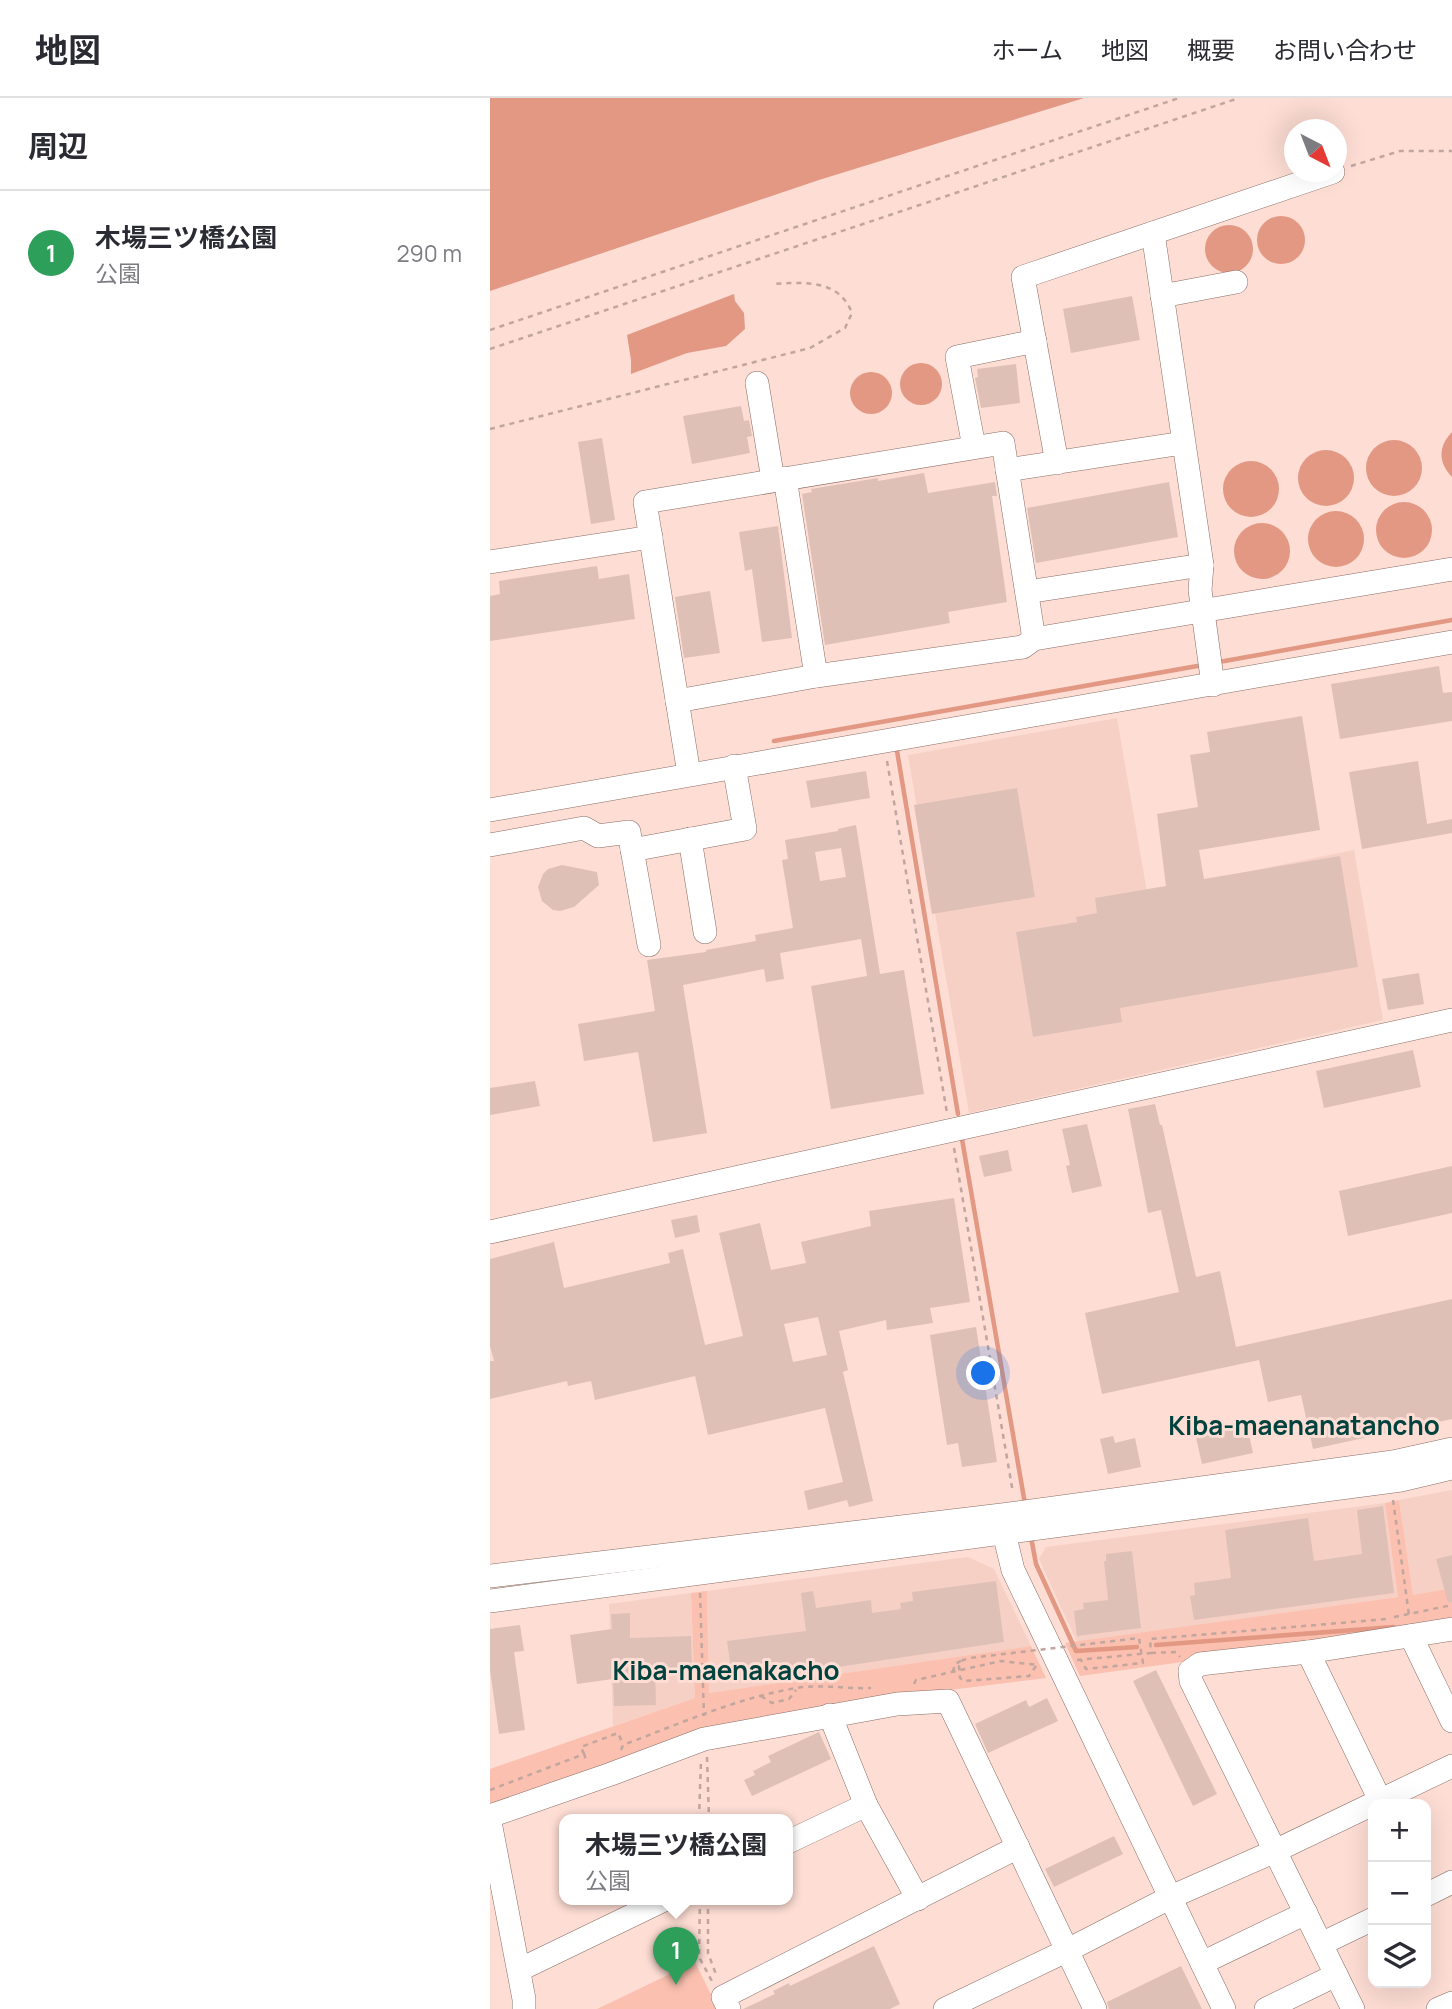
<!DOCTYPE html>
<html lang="ja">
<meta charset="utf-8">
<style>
:root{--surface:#fff;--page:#f2f2f3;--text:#2b2b33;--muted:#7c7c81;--line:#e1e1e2;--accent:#398079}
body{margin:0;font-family:Manrope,"Noto Sans JP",sans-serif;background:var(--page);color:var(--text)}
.controls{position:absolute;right:21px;bottom:21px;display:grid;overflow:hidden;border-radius:14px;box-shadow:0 7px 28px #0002}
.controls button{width:63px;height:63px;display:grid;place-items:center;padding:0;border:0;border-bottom:2px solid var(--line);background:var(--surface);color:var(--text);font:35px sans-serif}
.compass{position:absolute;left:794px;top:21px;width:63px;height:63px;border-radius:50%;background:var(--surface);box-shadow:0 7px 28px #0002;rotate:138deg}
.you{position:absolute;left:494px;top:1276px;width:24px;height:24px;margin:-18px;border:5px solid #fff;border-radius:50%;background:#1a73e8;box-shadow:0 0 0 10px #1a73e833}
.badge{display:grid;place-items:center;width:46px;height:46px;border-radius:50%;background:var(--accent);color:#fff;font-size:23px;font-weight:700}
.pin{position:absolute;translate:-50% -58px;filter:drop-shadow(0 2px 4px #0008)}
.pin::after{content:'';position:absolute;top:37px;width:24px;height:21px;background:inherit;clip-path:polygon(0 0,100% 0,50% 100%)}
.popup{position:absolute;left:69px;top:1716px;width:234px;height:91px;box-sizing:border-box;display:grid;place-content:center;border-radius:14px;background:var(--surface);filter:drop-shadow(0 2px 5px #0005);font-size:23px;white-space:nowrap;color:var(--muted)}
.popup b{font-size:26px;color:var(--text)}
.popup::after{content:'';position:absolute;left:50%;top:100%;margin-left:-14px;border:14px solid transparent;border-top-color:var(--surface)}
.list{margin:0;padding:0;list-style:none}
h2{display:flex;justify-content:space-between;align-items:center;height:91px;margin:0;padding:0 28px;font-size:30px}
h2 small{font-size:23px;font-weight:400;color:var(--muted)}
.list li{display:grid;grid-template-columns:46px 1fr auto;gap:21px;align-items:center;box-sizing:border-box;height:126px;padding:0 28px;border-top:2px solid var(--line)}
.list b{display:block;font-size:26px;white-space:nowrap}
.list p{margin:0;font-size:23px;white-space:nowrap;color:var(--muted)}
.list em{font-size:23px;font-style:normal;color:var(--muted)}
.icon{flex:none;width:38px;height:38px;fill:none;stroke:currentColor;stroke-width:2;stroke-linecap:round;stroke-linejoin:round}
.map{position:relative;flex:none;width:962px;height:1911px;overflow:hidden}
header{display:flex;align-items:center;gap:42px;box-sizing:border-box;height:98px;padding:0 35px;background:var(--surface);border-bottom:2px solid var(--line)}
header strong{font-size:33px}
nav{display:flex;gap:38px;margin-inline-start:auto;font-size:24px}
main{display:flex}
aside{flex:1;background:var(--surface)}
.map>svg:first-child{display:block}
</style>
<header>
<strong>地図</strong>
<nav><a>ホーム</a><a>地図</a><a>概要</a><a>お問い合わせ</a></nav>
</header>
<main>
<aside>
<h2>周辺<small></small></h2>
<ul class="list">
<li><span class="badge" style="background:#2e9e5b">1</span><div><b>木場三ツ橋公園</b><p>公園</p></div><em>290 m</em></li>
</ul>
</aside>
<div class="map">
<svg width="962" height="1911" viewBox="0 0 962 1911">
<rect width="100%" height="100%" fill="#fdddd4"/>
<g fill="#f7d0c5">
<polygon points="627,620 657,794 864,752 893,922 479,1015 418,657"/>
<polygon points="962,1392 962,1490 923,1497 909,1402"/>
<polygon points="895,1405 908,1499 587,1544 549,1461 556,1449"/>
<polygon points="478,1459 504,1471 541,1548 219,1595 217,1493"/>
<polygon points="201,1495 205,1600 123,1628 119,1506"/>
</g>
<g fill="#fbc0af">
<polygon points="909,1402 923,1497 962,1490 962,1525 912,1534 590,1578 575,1545 908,1499 895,1405"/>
<polygon points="217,1493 219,1595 541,1548 556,1580 379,1602 0,1715 0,1671 205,1600 201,1495"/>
<polygon points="205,1864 228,1911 107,1911"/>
</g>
<g fill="#e29883">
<polygon points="0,0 594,0 329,82 0,193"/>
<circle cx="791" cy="142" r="24"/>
<circle cx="739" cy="151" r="24"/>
<polygon points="244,196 245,203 254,215 255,231 236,248 197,255 141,276 141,262 137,237"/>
<circle cx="431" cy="286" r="21"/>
<circle cx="381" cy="295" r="21"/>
<path d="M962,334V379C948,365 948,348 962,334Z"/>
<circle cx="904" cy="370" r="28"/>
<circle cx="836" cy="380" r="28"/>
<circle cx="761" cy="391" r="28"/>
<circle cx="914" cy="432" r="28"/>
<circle cx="846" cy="441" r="28"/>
<circle cx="772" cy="453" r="28"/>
</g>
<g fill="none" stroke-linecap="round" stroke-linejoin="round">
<g stroke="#e29883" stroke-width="4.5">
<polyline points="729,564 962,522"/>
<polyline points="284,643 713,567"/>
<polyline points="406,647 468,1016"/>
<polyline points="472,1041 535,1406"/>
<polyline points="541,1439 546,1466 586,1553 647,1549"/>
<polyline points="666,1547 904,1529"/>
</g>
</g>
<g fill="#dfc0b7" fill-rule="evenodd">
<polygon points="642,198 650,242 581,255 573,211"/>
<polygon points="526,266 530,305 491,310 485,280 488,279 487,271"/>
<polygon points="251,308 254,323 259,322 262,338 257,339 260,355 202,366 193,318"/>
<polygon points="112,340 125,422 101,426 88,344"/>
<polygon points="434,375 438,395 505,384 507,398 502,398 517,504 458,514 460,525 335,547 312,396 322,394 321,391 388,380 388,383"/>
<polygon points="679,384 688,439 546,465 537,410"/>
<polygon points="288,428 302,540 272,544 262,471 255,473 249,434"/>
<polygon points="107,468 109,481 139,476 145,521 0,543 0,498 10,496 9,483"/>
<polygon points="220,493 230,555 194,560 185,499"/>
<polygon points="949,568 953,595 962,594 962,623 850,641 841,586"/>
<polygon points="812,618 830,732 709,752 714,781 850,758 868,869 630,910 632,924 543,939 526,834 587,824 586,819 607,815 605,800 676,788 667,716 708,709 700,657 720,654 717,634"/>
<polygon points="928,663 937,726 962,721 962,735 872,751 859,674"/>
<polygon points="376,673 380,700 321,710 316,683"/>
<polygon points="527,690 545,799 442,816 424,707"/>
<path d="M366,727L390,876L414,872L434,996L341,1011L321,888L377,878L371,841L290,855L294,881L276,884L274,871L193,887L217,1035L163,1044L148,954L94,963L88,926L165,913L157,862L216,854V852L266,843L265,837L303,830L292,762L298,761L295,742L348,733V731ZM351,750L356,779L330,783L325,754Z"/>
<polygon points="72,767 107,774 109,787 84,809 70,813 63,812 52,803 48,789 53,776 58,771"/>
<polygon points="929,875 934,906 898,912 892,881"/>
<polygon points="923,952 931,989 834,1010 826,973"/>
<polygon points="45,983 50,1008 0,1017 0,990"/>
<polygon points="665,1006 670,1027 672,1027 706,1179 730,1173 746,1249 962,1201 962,1321 823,1351 811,1297 778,1304 769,1262 612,1296 595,1215 689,1194 671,1112 658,1115 638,1011"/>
<polygon points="597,1026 612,1088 582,1095 576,1068 580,1067 572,1031"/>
<polygon points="518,1052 522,1073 494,1079 489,1058"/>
<polygon points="962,1068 962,1115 858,1138 849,1093"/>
<path d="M464,1100L480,1204L440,1210L443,1225L397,1232L396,1222L349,1233L358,1272L353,1274L383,1403L359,1409L357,1402L318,1412L314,1393L353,1384L335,1310L218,1337L205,1278L105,1302L101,1283L78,1288L77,1283L0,1301V1263H4L0,1248V1161L64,1144L74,1190L180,1165L178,1155L193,1151L215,1247L253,1238L229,1135L270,1125L281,1172L316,1165L311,1144L381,1128L379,1113ZM328,1219L337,1257L303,1264L294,1226Z"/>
<polygon points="207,1117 210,1134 185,1140 181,1122"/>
<polygon points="486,1229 507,1364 472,1369 468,1345 457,1347 440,1237"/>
<polygon points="756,1324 763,1355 712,1366 705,1335"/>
<polygon points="623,1338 625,1345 645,1340 651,1369 618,1376 610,1341"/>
<polygon points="893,1408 904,1495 704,1522 700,1498 705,1497 704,1485 741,1480 735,1432 818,1420 824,1463 872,1456 867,1412"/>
<polygon points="642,1453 651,1530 587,1538 584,1513 594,1511 593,1505 618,1502 614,1463 616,1463 616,1456"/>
<polygon points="962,1457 962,1504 958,1505 946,1461"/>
<polygon points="506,1483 514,1544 243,1585 237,1543 316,1533 311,1495 323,1493 326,1510 381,1502 382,1515 411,1511 410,1505 423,1503 422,1494"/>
<polygon points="140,1515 140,1540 201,1538 202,1570 165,1572 166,1607 124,1608 123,1581 87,1586 80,1537 122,1531 121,1516"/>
<polygon points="30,1527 34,1553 24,1554 35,1632 9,1636 0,1572 0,1531"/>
<polygon points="666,1572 727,1696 703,1708 643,1583"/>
<polygon points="557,1600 568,1623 498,1655 485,1626 536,1602 539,1609"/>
<polygon points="329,1634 341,1661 262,1698 254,1682 265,1677 263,1673 281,1664 278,1658"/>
<polygon points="624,1738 633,1756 564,1789 555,1771"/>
<polygon points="384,1848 410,1906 400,1911 253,1911 285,1896 283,1893 299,1885 300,1888"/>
<polygon points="691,1868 712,1911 619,1911 617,1904"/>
</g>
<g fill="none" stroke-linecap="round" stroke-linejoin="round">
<defs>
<g id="minor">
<polyline points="663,135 712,467 710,492 723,587"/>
<polyline points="672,198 746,184"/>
<polyline points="267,285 283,382"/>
<polyline points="484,349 467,259 545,243"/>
<polyline points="567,365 533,179 843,74"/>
<polyline points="517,372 693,345"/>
<polyline points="295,380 326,578"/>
<polyline points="0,464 161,439"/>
<polyline points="537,494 712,467"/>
<polyline points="187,603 326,578 533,549 544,541 962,471"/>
<polyline points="199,676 155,404 513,345 544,541"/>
<polyline points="0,712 962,544"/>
<polyline points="200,741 215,834"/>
<polyline points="0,747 94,730 108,738 139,734 159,847"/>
<polyline points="142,752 255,731 244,668"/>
<polyline points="0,1134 962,922"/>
<polyline points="512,1421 514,1435 523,1472 734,1911"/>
<polyline points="0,1478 512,1417 903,1364 962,1351"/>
<polyline points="0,1503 911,1382 962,1370"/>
<polyline points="921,1538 962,1623"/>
<polyline points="818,1554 890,1702"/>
<polyline points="340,1617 376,1707 428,1801"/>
<polyline points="0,1718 121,1676 214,1641 407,1606 458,1603 605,1911"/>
<polyline points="0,1724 34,1901 34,1911"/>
<polyline points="298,1744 376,1707"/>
<polyline points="936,1797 962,1784"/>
<polyline points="831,1846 883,1821"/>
<polyline points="712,1865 816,1815"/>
<polyline points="29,1872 176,1801"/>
<polyline points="239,1911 233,1899 528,1749"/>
<polyline points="455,1911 576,1853 681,1799 785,1753 962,1668"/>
<polyline points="776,1911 846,1877"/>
<polyline points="863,1911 701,1583 700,1573 710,1566 818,1554 962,1531"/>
<polyline points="948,1911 962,1905"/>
</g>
</defs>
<use href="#minor" stroke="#896d65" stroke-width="24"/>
<g stroke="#c0a69f" stroke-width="2.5" stroke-dasharray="5 5" stroke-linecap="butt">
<polyline points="861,68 910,53 962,53"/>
<polyline points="0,232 689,0"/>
<polyline points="0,251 749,0"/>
<path d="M0,331L320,250L355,230L362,215C349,181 314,184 283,186"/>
<polyline points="397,663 457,1015"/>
<polyline points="464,1050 523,1395"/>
<polyline points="903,1402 919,1517"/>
<polyline points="210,1495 214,1618"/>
<polyline points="904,1519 962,1507"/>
<polyline points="661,1555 686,1554 690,1559"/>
<polyline points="587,1562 661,1555 660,1541 897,1521"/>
<polyline points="463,1574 465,1566 473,1562"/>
<polyline points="424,1586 426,1582 511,1563 549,1567"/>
<polyline points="271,1598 282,1605 299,1601 306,1592"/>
<path d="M131,1652L133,1647C189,1626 247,1600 306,1590C331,1586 356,1591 381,1590"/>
<polyline points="94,1656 91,1649 128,1635 133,1646"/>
<polyline points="217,1659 219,1721"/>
<polyline points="0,1692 94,1656 97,1664"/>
<polyline points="209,1721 211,1662"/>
<polyline points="210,1801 209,1859 223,1885"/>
<polyline points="218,1801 218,1855 227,1879"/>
</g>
<use href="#minor" stroke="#fff" stroke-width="23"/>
<polyline stroke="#c0a69f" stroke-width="2.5" stroke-dasharray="5 5" stroke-linecap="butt" points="546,1568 539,1578 474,1583 470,1580 469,1568 473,1562 480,1560 649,1540 653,1565 596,1571 591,1562"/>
</g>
<g text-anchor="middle" stroke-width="6" stroke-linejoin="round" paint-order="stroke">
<g font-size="26" font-weight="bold" fill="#00423d" stroke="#fdddd4">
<text x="814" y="1337">Kiba-maenanatancho</text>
<text x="236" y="1582">Kiba-maenakacho</text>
</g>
</g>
</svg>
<div class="controls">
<button>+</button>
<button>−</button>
<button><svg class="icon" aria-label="layers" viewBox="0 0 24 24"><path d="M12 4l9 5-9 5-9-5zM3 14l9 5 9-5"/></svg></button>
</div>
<svg class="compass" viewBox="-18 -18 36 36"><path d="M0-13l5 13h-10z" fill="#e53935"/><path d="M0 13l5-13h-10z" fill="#7c7c81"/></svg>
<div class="you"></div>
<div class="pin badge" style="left:186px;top:1887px;background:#2e9e5b">1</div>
<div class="popup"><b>木場三ツ橋公園</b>公園</div>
</div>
</main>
